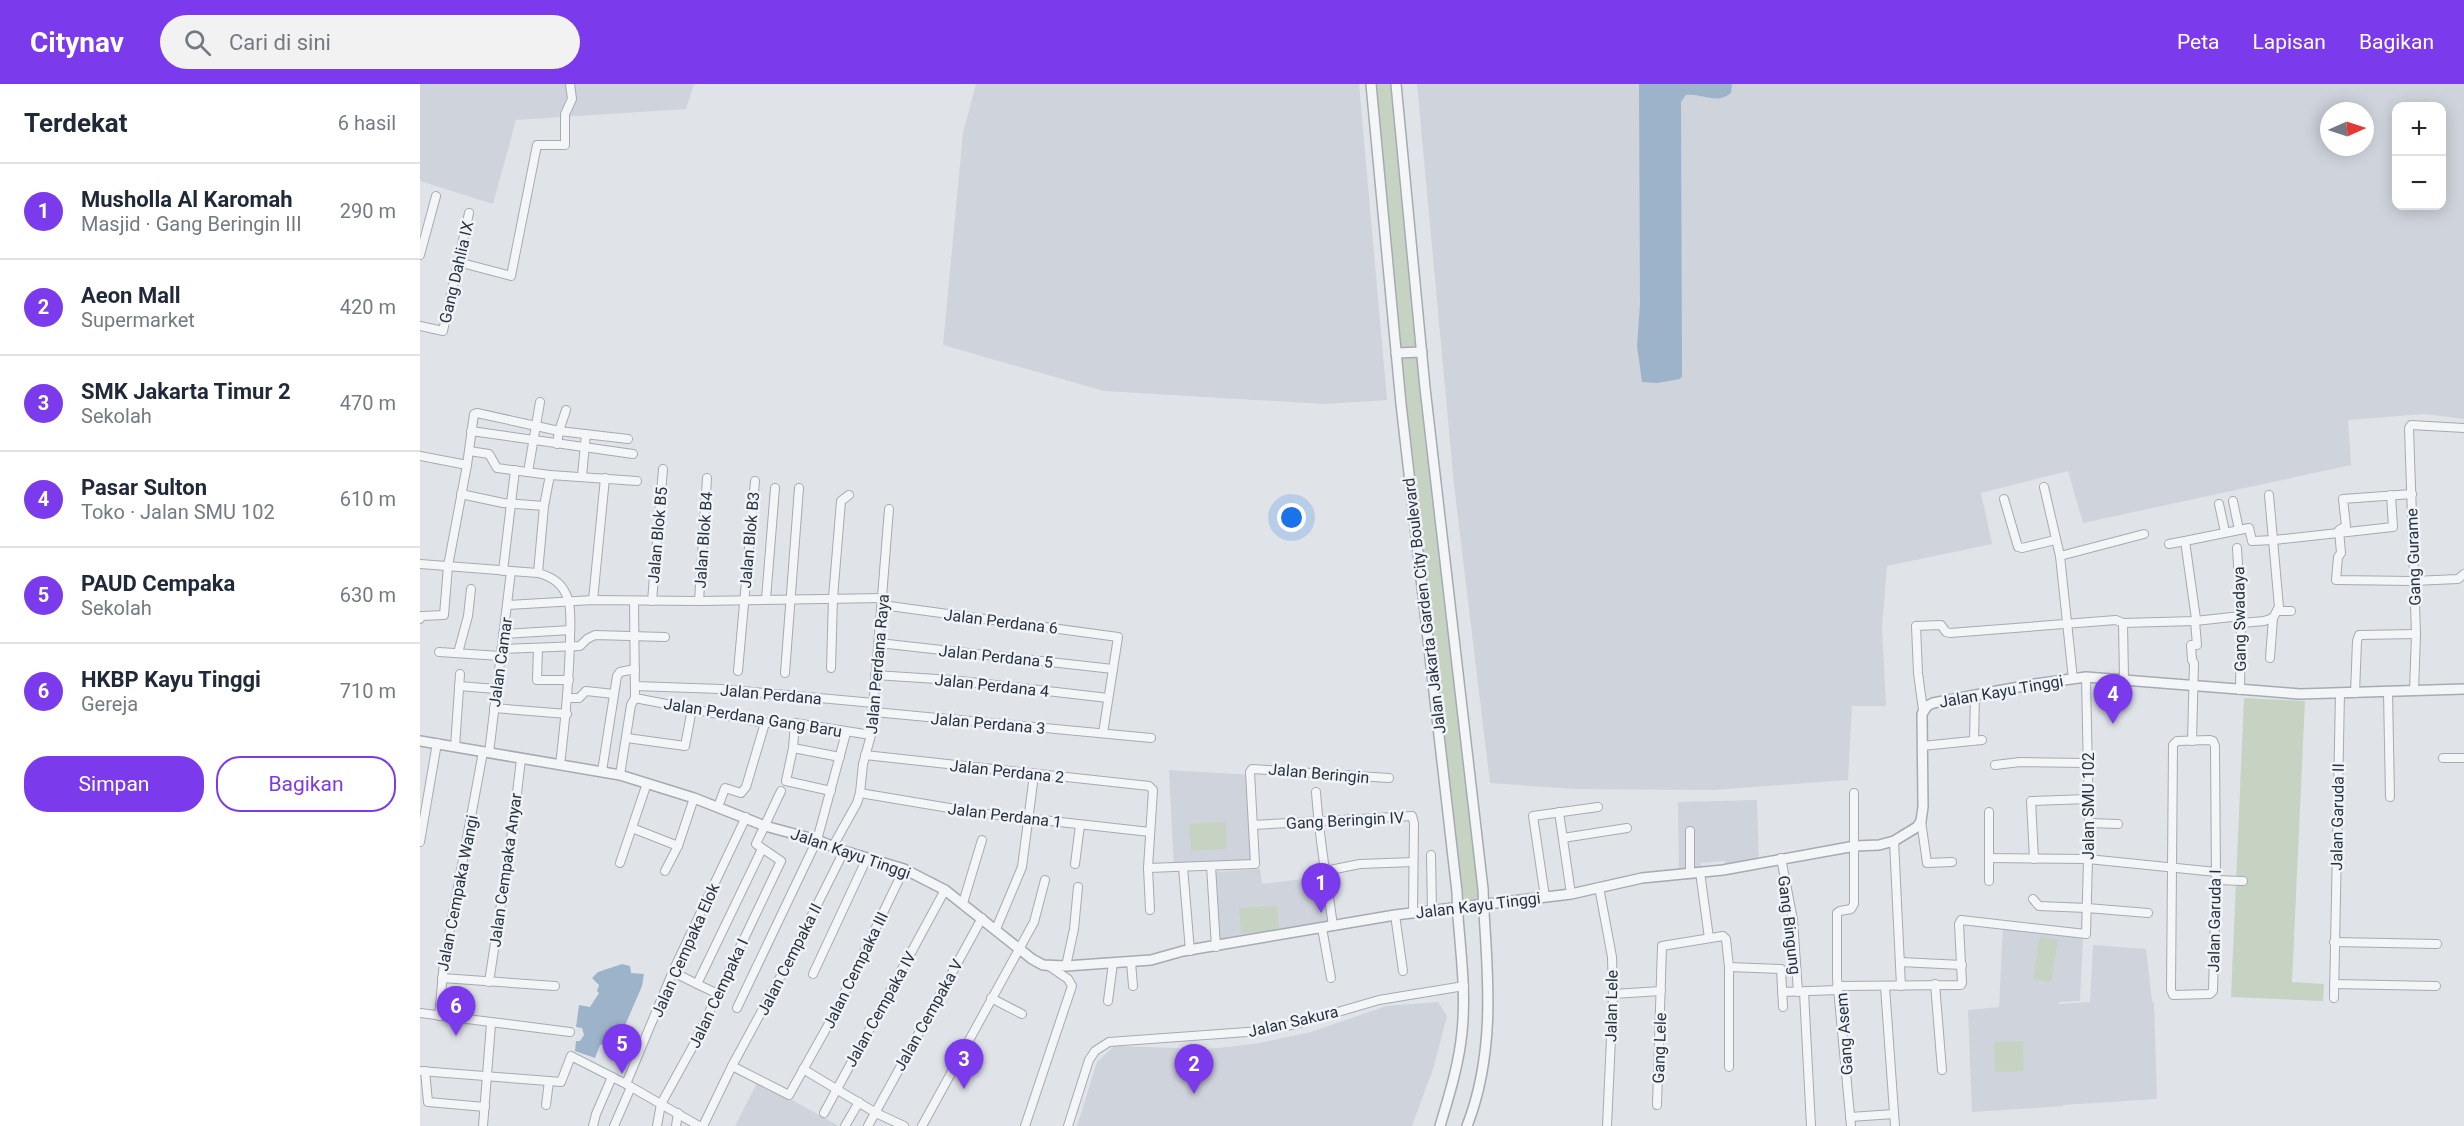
<!DOCTYPE html>
<html lang="id">
<meta charset="utf-8">
<style>
:root{--surface:#fff;--page:#f2f2f3;--text:#1f2937;--muted:#747a83;--line:#e0e1e3;--accent:#7c3aed}
body{margin:0;font-family:Roboto,sans-serif;background:var(--page);color:var(--text)}
.controls{position:absolute;right:18px;top:18px;display:grid;overflow:hidden;border-radius:12px;box-shadow:0 3px 15px #0003}
.controls button{width:54px;height:54px;display:grid;place-items:center;padding:0;border:0;border-bottom:2px solid var(--line);background:var(--surface);color:var(--text);font:30px sans-serif}
.compass{position:absolute;left:1900px;top:18px;width:54px;height:54px;border-radius:50%;background:var(--surface);box-shadow:0 3px 15px #0003;rotate:87deg}
.you{position:absolute;left:872px;top:434px;width:21px;height:21px;margin:-15px;border:4px solid #fff;border-radius:50%;background:#1a73e8;box-shadow:0 0 0 9px #1a73e833}
.badge{display:grid;place-items:center;width:39px;height:39px;border-radius:50%;background:var(--accent);color:#fff;font-size:20px;font-weight:700}
.pin{position:absolute;translate:-50% -50px;filter:drop-shadow(0 2px 3px #0008)}
.pin::after{content:'';position:absolute;top:32px;width:21px;height:18px;background:inherit;clip-path:polygon(0 0,100% 0,50% 100%)}
.list{margin:0;padding:0;list-style:none}
h2{display:flex;justify-content:space-between;align-items:center;height:78px;margin:0;padding:0 24px;font-size:26px}
h2 small{font-size:20px;font-weight:400;color:var(--muted)}
.list li{display:grid;grid-template-columns:39px 1fr auto;gap:18px;align-items:center;box-sizing:border-box;height:96px;padding:0 24px;border-top:2px solid var(--line)}
.list b{display:block;font-size:22px;white-space:nowrap}
.list p{margin:0;font-size:20px;white-space:nowrap;color:var(--muted)}
.list em{font-size:20px;font-style:normal;color:var(--muted)}
.actions{display:flex;gap:12px;padding:18px 24px}
.actions a{flex:1;padding:14px 0;border:2px solid var(--accent);border-radius:24px;text-align:center;font-size:21px;color:var(--accent)}
.actions .main{background:var(--accent);color:#fff}
.icon{flex:none;width:33px;height:33px;fill:none;stroke:currentColor;stroke-width:2;stroke-linecap:round;stroke-linejoin:round}
.map{position:relative;flex:none;width:2044px;height:1042px;overflow:hidden}
header{display:flex;align-items:center;gap:36px;box-sizing:border-box;height:84px;padding:0 30px;background:var(--accent);color:#fff}
header strong{font-size:28px}
nav{display:flex;gap:33px;margin-inline-start:auto;font-size:21px}
.search{width:420px;height:54px;background:var(--page);display:flex;align-items:center;gap:15px;box-sizing:border-box;padding:0 21px;border-radius:33px;color:var(--muted);font-size:22px}
main{display:flex}
aside{flex:1;background:var(--surface)}
.map>svg:first-child{display:block}
</style>
<header>
<strong>Citynav</strong>
<div class="search"><svg class="icon" aria-label="search" viewBox="0 0 24 24"><circle cx="10" cy="10" r="6"/><path d="M15 15l6 6"/></svg>Cari di sini</div>
<nav><a>Peta</a><a>Lapisan</a><a>Bagikan</a></nav>
</header>
<main>
<aside>
<h2>Terdekat<small>6 hasil</small></h2>
<ul class="list">
<li><span class="badge">1</span><div><b>Musholla Al Karomah</b><p>Masjid · Gang Beringin III</p></div><em>290 m</em></li>
<li><span class="badge">2</span><div><b>Aeon Mall</b><p>Supermarket</p></div><em>420 m</em></li>
<li><span class="badge">3</span><div><b>SMK Jakarta Timur 2</b><p>Sekolah</p></div><em>470 m</em></li>
<li><span class="badge">4</span><div><b>Pasar Sulton</b><p>Toko · Jalan SMU 102</p></div><em>610 m</em></li>
<li><span class="badge">5</span><div><b>PAUD Cempaka</b><p>Sekolah</p></div><em>630 m</em></li>
<li><span class="badge">6</span><div><b>HKBP Kayu Tinggi</b><p>Gereja</p></div><em>710 m</em></li>
</ul>
<div class="actions"><a class="main">Simpan</a><a>Bagikan</a></div>
</aside>
<div class="map">
<svg width="2044" height="1042" viewBox="0 0 2044 1042">
<rect width="100%" height="100%" fill="#e0e4e9"/>
<g fill="#cfd3db" fill-rule="evenodd">
<polygon points="0,0 274,0 266,25 96,36 73,120 0,97"/>
<polygon points="556,0 939,0 967,316 904,320 684,307 523,261 543,49"/>
<path d="M997,0H2044V335L2005,330L1928,336L1931,381L1663,439L1648,387L1561,409L1572,460L1467,482L1462,543L1466,622H1432L1428,696L1294,706L1155,705L1070,699L1034,401ZM1976,22H2022V122H1976ZM1909,27H1945V63H1909Z"/>
<polygon points="749,686 832,691 839,783 754,787"/>
<polygon points="1337,716 1339,785 1306,791 1305,777 1281,779 1283,795 1259,796 1258,718"/>
<polygon points="840,785 842,800 909,792 916,840 799,862 796,788"/>
<polygon points="1583,844 1663,854 1660,917 1639,918 1639,920 1670,918 1673,861 1726,865 1732,917 1734,918 1737,1015 1643,1021 1643,1010 1643,1022 1552,1028 1548,926 1579,923"/>
<polygon points="1018,918 1027,932 1013,985 992,1042 657,1042 677,978 694,962 787,965 834,960 891,948 966,922"/>
<polygon points="338,997 419,1042 315,1042"/>
</g>
<g fill="#c7d3c2">
<polygon points="951,0 976,0 1063,817 1037,820"/>
<polygon points="1824,614 1885,617 1872,898 1904,900 1903,917 1811,913"/>
<polygon points="806,738 807,765 771,767 769,740"/>
<polygon points="857,822 859,847 821,849 819,824"/>
<polygon points="1620,852 1638,856 1631,898 1613,895"/>
<polygon points="29,905 50,907 48,931 27,929"/>
<polygon points="1603,957 1604,987 1575,988 1574,958"/>
</g>
<g fill="#9cb3c9">
<path d="M1219,0H1312L1311,9C1297,21 1282,9 1266,11L1261,18L1262,292L1260,295L1237,299L1222,298L1217,262L1220,220Z"/>
<polygon points="202,880 210,882 211,889 224,890 222,902 203,946 201,945 195,961 188,959 180,961 175,974 155,967 156,957 160,957 164,951 162,944 156,943 159,921 170,923 179,909 177,907 179,901 172,894 178,888"/>
</g>
<g fill="none" stroke-linecap="round" stroke-linejoin="round">
<defs>
<g id="minor">
<polyline points="0,171 16,112"/>
<polyline points="38,178 91,192 117,61 145,61 145,30 152,15 150,0"/>
<polyline points="0,242 23,247 49,129"/>
<polyline points="51,347 213,370"/>
<polyline points="137,360 139,347 146,326"/>
<polyline points="49,367 69,370 77,384 130,391 124,422 118,489"/>
<polyline points="0,372 47,381 54,330 57,329 139,347 208,355"/>
<polyline points="108,388 120,318"/>
<polyline points="130,391 217,397"/>
<polyline points="162,392 166,350"/>
<polyline points="1624,403 1640,472 1653,595"/>
<polyline points="41,410 83,419 124,422"/>
<polyline points="1992,410 1923,415 1926,442 1919,446 1921,469 1918,473 1916,496 1993,497 2038,495 2044,490"/>
<polyline points="1584,415 1598,463 1602,464 1635,456"/>
<polyline points="1813,417 1819,446"/>
<polyline points="1799,420 1805,448"/>
<polyline points="1854,456 1973,443 1971,411"/>
<polyline points="1749,460 1765,457"/>
<polyline points="1817,464 1821,532 1820,606"/>
<polyline points="1640,472 1724,450"/>
<path d="M0,480L118,489C133,493 143,500 148,515C152,527 150,544 150,557C149,599 145,639 140,681"/>
<polyline points="83,487 95,386"/>
<polyline points="346,515 355,404"/>
<polyline points="173,516 185,394"/>
<polyline points="232,517 243,385"/>
<polyline points="279,517 287,394"/>
<polyline points="88,521 173,516 279,517 463,514"/>
<polyline points="462,521 698,553 683,649"/>
<polyline points="1857,527 1871,527"/>
<polyline points="0,535 1,532 24,531 28,482 47,381"/>
<polyline points="1776,535 1765,457 1829,444 1832,457 1854,456"/>
<polyline points="1703,539 1704,595"/>
<polyline points="1822,539 1844,537 1853,534 1859,523 1849,411"/>
<polyline points="83,550 150,546"/>
<polyline points="459,559 693,585"/>
<polyline points="118,564 117,596 149,596"/>
<polyline points="81,565 160,562 167,555 175,551 245,553"/>
<polyline points="19,568 80,572"/>
<polyline points="38,569 48,532 51,505"/>
<polyline points="1850,574 1853,534"/>
<polyline points="411,584 413,514 421,417 429,411"/>
<polyline points="318,587 335,397"/>
<polyline points="365,589 379,404"/>
<polyline points="455,591 532,596 688,614"/>
<polyline points="39,602 76,605"/>
<polyline points="215,602 301,605 454,619"/>
<polyline points="1994,607 1996,550 1989,344 1991,341 2044,344"/>
<polyline points="1968,608 1970,713"/>
<polyline points="1935,609 1937,557 1939,551 1996,550"/>
<polyline points="148,614 159,614 166,607 194,610"/>
<polyline points="215,614 345,639 375,639 451,651"/>
<polyline points="74,624 147,630"/>
<polyline points="1503,626 1498,589 1496,542 1521,541 1526,548 1530,549 1696,536 1703,539 1775,537 1821,532"/>
<polyline points="454,628 731,654"/>
<polyline points="375,639 373,664 366,697 411,707"/>
<polyline points="207,654 265,662 272,625"/>
<polyline points="1554,656 1555,612"/>
<polygon points="1790,656 1793,657 1795,662 1796,796 1793,907 1790,910 1753,911 1751,906 1753,661 1757,657"/>
<polyline points="1772,657 1774,579 1772,576 1771,561 1777,561 1775,537"/>
<polyline points="1502,662 1562,656"/>
<polyline points="35,663 40,590"/>
<polyline points="373,664 420,673"/>
<polyline points="69,669 91,487"/>
<polyline points="445,671 729,702 733,706 728,784 835,780 830,688 832,685 969,694"/>
<polyline points="2023,674 2044,674"/>
<polyline points="1575,681 1600,678 1667,679"/>
<polyline points="182,687 197,592 200,588 215,585"/>
<polyline points="200,691 211,621 215,614 214,517"/>
<path d="M896,708C899,754 907,797 913,842"/>
<polyline points="440,709 559,729 730,748"/>
<polyline points="298,723 305,704 321,709 326,703 345,639"/>
<polyline points="1139,728 1151,810"/>
<polyline points="1501,737 1507,779 1532,778"/>
<polyline points="1669,739 1698,740"/>
<polyline points="833,741 992,732 994,739 993,829"/>
<polyline points="212,744 258,762"/>
<polyline points="1143,754 1207,744"/>
<polyline points="1474,757 1481,902"/>
<polyline points="0,758 17,659"/>
<polyline points="413,762 437,719 440,709 443,680 451,651 469,425"/>
<polyline points="1011,771 1012,826"/>
<polyline points="1361,774 1373,836 1378,908"/>
<polyline points="1569,774 1668,775 1796,788"/>
<polyline points="1614,775 1611,717 1669,715"/>
<polyline points="200,779 227,699"/>
<polyline points="655,780 660,741"/>
<polyline points="791,782 796,863"/>
<polyline points="763,783 770,867"/>
<polyline points="728,784 730,826"/>
<polyline points="245,787 258,762 274,714"/>
<polyline points="905,787 940,780 993,778"/>
<polyline points="1280,788 1289,854"/>
<polyline points="1270,789 1270,747"/>
<polyline points="1796,796 1823,797"/>
<polyline points="1569,797 1569,728"/>
<polyline points="1179,803 1192,873 1193,910 1187,1042"/>
<polyline points="1125,813 1113,732 1178,723"/>
<polyline points="1613,815 1619,822 1667,824 1728,829"/>
<polyline points="543,819 562,756"/>
<polyline points="975,831 983,887"/>
<polyline points="902,844 911,894"/>
<polyline points="576,845 602,783 614,691"/>
<polyline points="1914,858 2017,860"/>
<polyline points="711,878 713,902"/>
<polyline points="1480,878 1542,881"/>
<polyline points="646,882 654,845 658,803"/>
<polyline points="1309,883 1309,983"/>
<polyline points="253,888 277,900"/>
<polyline points="393,890 447,774"/>
<polyline points="22,894 135,902"/>
<polyline points="69,898 94,735 101,675"/>
<polyline points="1515,900 1522,986"/>
<polyline points="1914,900 2016,902"/>
<polyline points="1417,902 1541,901 1542,899 1539,840 1541,836 1666,850 1669,739 1666,593"/>
<polyline points="1465,903 1475,1042"/>
<polyline points="1362,908 1418,906"/>
<polyline points="1384,908 1391,1042"/>
<polyline points="298,910 277,900 342,765"/>
<polyline points="1193,910 1241,907"/>
<polyline points="571,914 602,930"/>
<polyline points="1914,914 1920,609"/>
<polyline points="688,917 693,879"/>
<polyline points="317,924 397,756 426,649"/>
<polyline points="0,929 150,948"/>
<polyline points="19,932 24,878 63,668"/>
<polyline points="312,982 369,1011 416,927 484,785"/>
<polyline points="383,985 456,1029 484,1042"/>
<polyline points="0,987 141,998 151,972 206,1000"/>
<polyline points="5,987 8,1018 65,1023"/>
<polyline points="126,1021 129,997"/>
<polyline points="1237,1021 1242,862 1303,852 1306,855 1309,883 1361,885 1363,923"/>
<polyline points="404,1029 525,806"/>
<polyline points="1430,1033 1474,1030"/>
<polyline points="63,1042 71,940"/>
<polyline points="173,1042 176,1030 192,993"/>
<polyline points="194,1042 211,1003"/>
<polyline points="237,1042 241,1020 273,962 361,777 336,760 361,707"/>
<polyline points="256,1042 258,1029"/>
<polyline points="279,1042 206,1000 254,885 326,733"/>
<polyline points="283,1042 312,982 370,875 424,767"/>
<polyline points="425,1042 439,1018"/>
<polyline points="448,1042 562,834"/>
<polyline points="502,1042 614,838 625,796"/>
<polyline points="605,1042 652,902 648,895 629,882"/>
<polyline points="648,1042 669,976 675,967 689,958 841,947 880,939 959,916 1044,902"/>
<polyline points="1431,1042 1417,894 1417,829 1420,827 1431,825 1434,820 1434,709"/>
</g>
<g id="tertiary">
<polyline points="951,0 981,320 1037,808"/>
<polyline points="976,0 1005,304 1063,805"/>
<polyline points="976,269 1002,268"/>
<polyline points="0,657 200,691 274,714 345,742 397,756 424,767 484,785 525,806 612,875 623,881 646,882 731,876 763,867 975,831 1151,810 1222,794 1303,786 1435,762 1459,761 1474,757 1497,743 1501,737 1503,723 1502,630 1507,622 1513,619 1615,600 1666,593 1880,610 2044,605"/>
<path d="M1020,1042C1029,1012 1039,980 1042,948C1046,909 1041,871 1038,833"/>
<path d="M1047,1042C1074,973 1069,901 1064,829"/>
</g>
</defs>
<use href="#minor" stroke="#a5abb3" stroke-width="10"/>
<use href="#tertiary" stroke="#a5abb3" stroke-width="12"/>
<use href="#minor" stroke="#f3f5f7" stroke-width="8"/>
<use href="#tertiary" stroke="#f3f5f7" stroke-width="9"/>
<defs>
<g id="tertiary-bridge">
<polyline points="1063,805 1064,829"/>
<polyline points="1037,808 1038,833"/>
</g>
</defs>
<use href="#tertiary-bridge" stroke="#a5abb3" stroke-width="12" stroke-linecap="butt"/>
<use href="#tertiary-bridge" stroke="#f3f5f7" stroke-width="9"/>
</g>
<g text-anchor="middle" stroke-width="5" stroke-linejoin="round" paint-order="stroke">
<g font-size="16" fill="#293340" stroke="#f0f3f7">
<text transform="translate(36 188) rotate(-77)" y="6">Gang Dahlia IX</text>
<text transform="translate(237 451) rotate(-85)" y="6">Jalan Blok B5</text>
<text transform="translate(283 456) rotate(-86)" y="6">Jalan Blok B4</text>
<text transform="translate(329 456) rotate(-85)" y="6">Jalan Blok B3</text>
<text transform="translate(1993 473) rotate(-92)" y="6">Gang Gurame</text>
<text transform="translate(1004 522) rotate(-97)" y="6">Jalan Jakarta Garden City Boulevard</text>
<text transform="translate(1819 535) rotate(-91)" y="6">Gang Swadaya</text>
<text transform="translate(581 537) rotate(7)" y="6">Jalan Perdana 6</text>
<text transform="translate(576 572) rotate(6)" y="6">Jalan Perdana 5</text>
<text transform="translate(80 578) rotate(-82)" y="6">Jalan Camar</text>
<text transform="translate(457 580) rotate(-85)" y="6">Jalan Perdana Raya</text>
<text transform="translate(572 601) rotate(6)" y="6">Jalan Perdana 4</text>
<text transform="translate(1581 607) rotate(-10)" y="6">Jalan Kayu Tinggi</text>
<text transform="translate(351 610) rotate(5)" y="6">Jalan Perdana</text>
<text transform="translate(333 633) rotate(9)" y="6">Jalan Perdana Gang Baru</text>
<text transform="translate(568 639) rotate(5)" y="6">Jalan Perdana 3</text>
<text transform="translate(587 687) rotate(6)" y="6">Jalan Perdana 2</text>
<text transform="translate(899 689) rotate(5)" y="6">Jalan Beringin</text>
<text transform="translate(1668 722) rotate(-90)" y="6">Jalan SMU 102</text>
<text transform="translate(585 731) rotate(7)" y="6">Jalan Perdana 1</text>
<text transform="translate(1917 733) rotate(-89)" y="6">Jalan Garuda II</text>
<text transform="translate(925 736) rotate(-3)" y="6">Gang Beringin IV</text>
<text transform="translate(431 769) rotate(19)" y="6">Jalan Kayu Tinggi</text>
<text transform="translate(85 786) rotate(-82)" y="6">Jalan Cempaka Anyar</text>
<text transform="translate(37 809) rotate(-79)" y="6">Jalan Cempaka Wangi</text>
<text transform="translate(1058 821) rotate(-7)" y="6">Jalan Kayu Tinggi</text>
<text transform="translate(1794 837) rotate(-89)" y="6">Jalan Garuda I</text>
<text transform="translate(1370 841) rotate(83)" y="6">Gang Bingung</text>
<text transform="translate(265 866) rotate(-66)" y="6">Jalan Cempaka Elok</text>
<text transform="translate(369 875) rotate(-63)" y="6">Jalan Cempaka II</text>
<text transform="translate(435 886) rotate(-64)" y="6">Jalan Cempaka III</text>
<text transform="translate(298 909) rotate(-65)" y="6">Jalan Cempaka I</text>
<text transform="translate(1191 922) rotate(-89)" y="6">Jalan Lele</text>
<text transform="translate(460 925) rotate(-61)" y="6">Jalan Cempaka IV</text>
<text transform="translate(508 931) rotate(-61)" y="6">Jalan Cempaka V</text>
<text transform="translate(873 937) rotate(-13)" y="6">Jalan Sakura</text>
<text transform="translate(1424 950) rotate(-94)" y="6">Gang Asem</text>
<text transform="translate(1239 964) rotate(-88)" y="6">Gang Lele</text>
</g>
</g>
</svg>
<div class="controls">
<button>+</button>
<button>−</button>
</div>
<svg class="compass" viewBox="-18 -18 36 36"><path d="M0-13l5 13h-10z" fill="#e53935"/><path d="M0 13l5-13h-10z" fill="#747a83"/></svg>
<div class="you"></div>
<div class="pin badge" style="left:901px;top:829px">1</div>
<div class="pin badge" style="left:774px;top:1010px">2</div>
<div class="pin badge" style="left:544px;top:1005px">3</div>
<div class="pin badge" style="left:1693px;top:640px">4</div>
<div class="pin badge" style="left:202px;top:990px">5</div>
<div class="pin badge" style="left:36px;top:952px">6</div>
</div>
</main>
